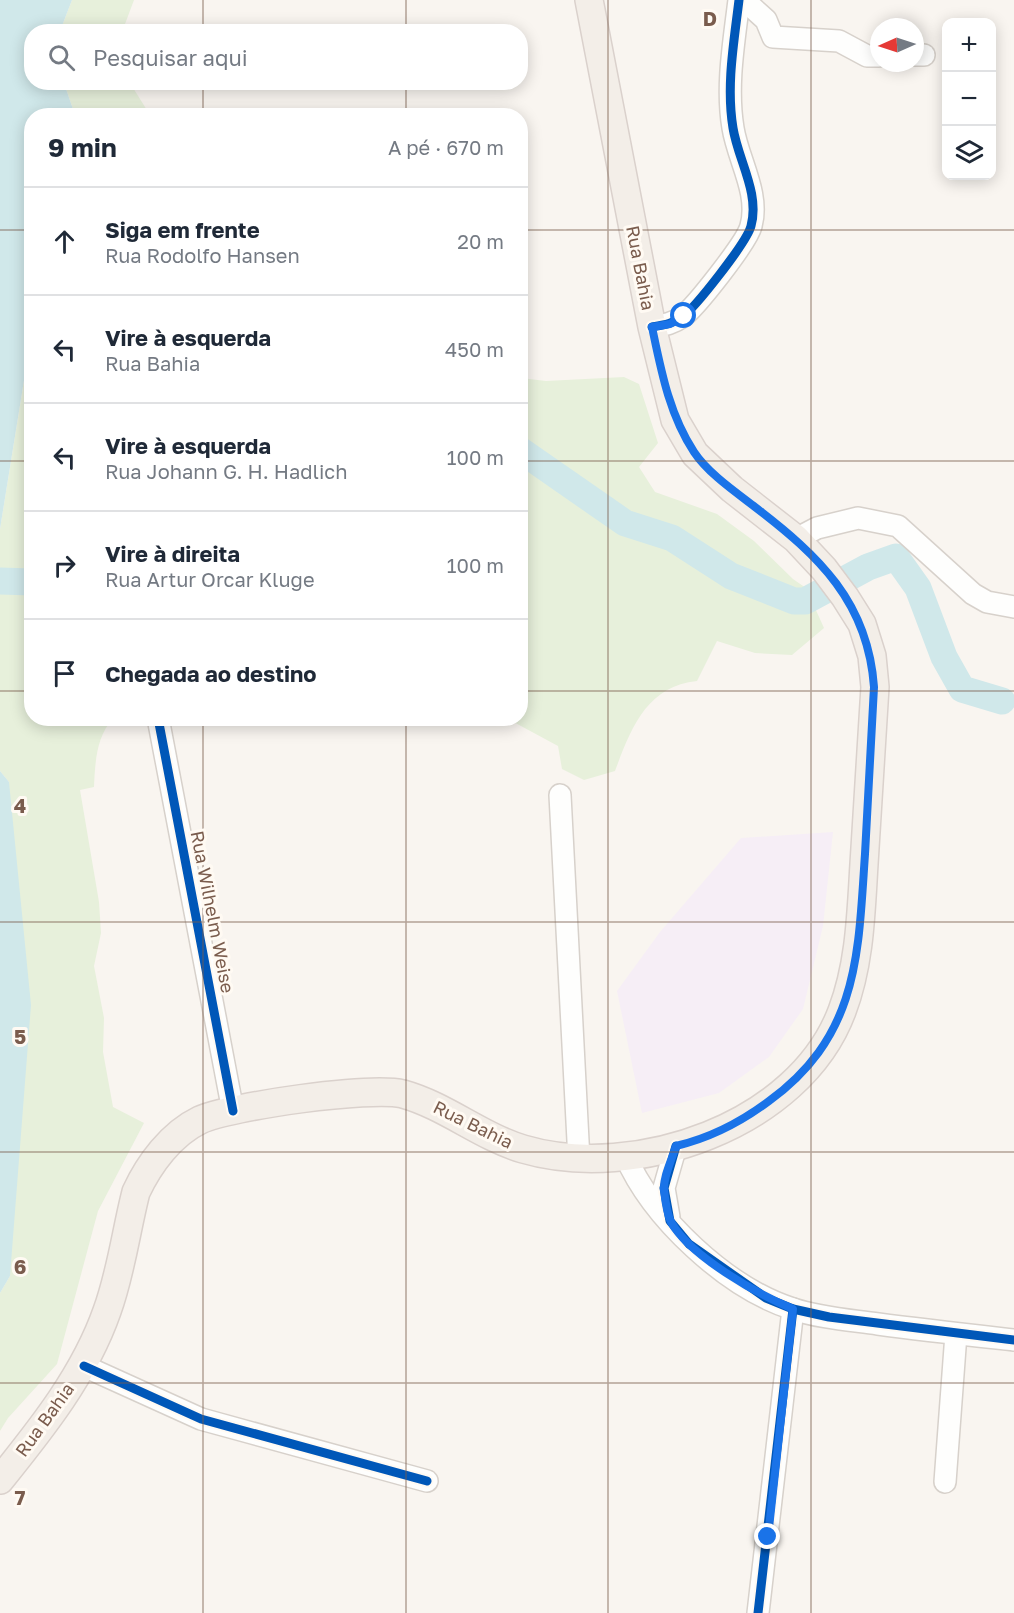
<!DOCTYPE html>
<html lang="pt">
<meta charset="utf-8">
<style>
:root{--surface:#fff;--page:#f2f2f3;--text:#1f2937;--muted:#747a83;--line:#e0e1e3}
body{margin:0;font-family:"Golos Text",sans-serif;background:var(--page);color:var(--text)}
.controls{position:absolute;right:18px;top:18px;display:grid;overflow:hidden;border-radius:12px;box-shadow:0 3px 15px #0003}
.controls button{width:54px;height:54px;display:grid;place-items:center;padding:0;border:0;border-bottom:2px solid var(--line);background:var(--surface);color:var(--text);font:30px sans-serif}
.compass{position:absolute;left:870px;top:18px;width:54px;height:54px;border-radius:50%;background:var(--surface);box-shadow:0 3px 15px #0003;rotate:267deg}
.stop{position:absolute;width:18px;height:18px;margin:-14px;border:4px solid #1a73e8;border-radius:50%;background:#fff}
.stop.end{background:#1a73e8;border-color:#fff;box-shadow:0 2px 6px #0008}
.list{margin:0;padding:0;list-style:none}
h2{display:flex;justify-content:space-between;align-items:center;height:78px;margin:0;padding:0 24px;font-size:26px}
h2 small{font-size:20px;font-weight:400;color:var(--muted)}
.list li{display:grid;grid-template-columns:39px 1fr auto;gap:18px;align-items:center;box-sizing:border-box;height:108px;padding:0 24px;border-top:2px solid var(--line)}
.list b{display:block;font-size:22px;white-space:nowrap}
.list p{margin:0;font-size:20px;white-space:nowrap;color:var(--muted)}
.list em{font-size:20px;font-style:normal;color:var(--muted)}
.icon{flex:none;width:33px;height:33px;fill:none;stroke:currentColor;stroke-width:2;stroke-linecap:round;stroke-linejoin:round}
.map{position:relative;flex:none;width:1014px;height:1613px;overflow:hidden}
.search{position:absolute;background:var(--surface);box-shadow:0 3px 15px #0003;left:24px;top:24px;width:504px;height:66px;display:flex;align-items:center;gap:15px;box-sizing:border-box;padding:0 21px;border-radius:24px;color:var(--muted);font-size:22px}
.panel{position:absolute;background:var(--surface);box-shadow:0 3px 15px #0003;left:24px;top:108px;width:504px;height:618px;border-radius:24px}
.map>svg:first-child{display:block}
</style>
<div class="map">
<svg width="1014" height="1613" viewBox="0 0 1014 1613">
<rect width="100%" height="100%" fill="#f9f5f0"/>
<polygon fill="#f6eef6" points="833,832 823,926 803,1009 769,1057 719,1093 642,1113 617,991 660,932 741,838"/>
<g fill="#e7f0db">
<polygon points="72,0 134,0 125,24 126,31 60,31"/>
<polygon points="64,83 130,83 150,115 75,115"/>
<path d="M31,337L32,718L113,719C96,736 95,765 94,787L80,790L99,902L101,933L94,966L104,1018L103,1052L113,1107L144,1123L98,1211L57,1364L8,1418L0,1431V1293L10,1276L9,782L0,771V529Z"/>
<path d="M624,377L639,384L658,443L639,467L655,492L717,514L754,541L793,579L806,588L824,628L792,655L755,653L717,641L697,681C647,686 631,728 615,771L584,780L562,769L558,746L508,719L520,718L521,378L546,381Z"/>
</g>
<g fill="#d0e8ea">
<polygon points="0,0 72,0 60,31 32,32 32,82 64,83 75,115 32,116 31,337 0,529"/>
<polygon points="0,771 9,782 31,1005 10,1276 0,1293"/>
</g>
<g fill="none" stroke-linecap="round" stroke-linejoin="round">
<g stroke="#d0e8ea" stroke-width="27">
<polyline points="520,450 625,523 672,538 731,576 794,601 805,601 868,567 896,557 918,588 944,657 962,689 1002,701"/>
<polyline points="0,581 32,582"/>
</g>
<defs>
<g id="minor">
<polyline points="744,0 766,20 773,37 839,41 867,56 879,56"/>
<polyline points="915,55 924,55"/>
<path d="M652,327C663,325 672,324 682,317C695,308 747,242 751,226C760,193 738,160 733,128C726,86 734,42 739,0"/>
<polyline points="796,539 817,528 858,518 898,526 973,594 987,602 1014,607"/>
<polyline points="158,718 233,1111"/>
<polyline points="560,795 579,1160"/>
<path d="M625,1155C652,1218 727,1288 793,1309C820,1318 850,1320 878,1324C923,1330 969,1335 1014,1340"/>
<polyline points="669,1217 664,1188 676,1146"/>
<polyline points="84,1366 201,1419 427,1481"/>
<polyline points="945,1482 956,1334"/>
<polyline points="758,1613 793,1309"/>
</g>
<path id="major" d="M0,1480C42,1428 85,1374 107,1311C121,1273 126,1231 136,1192C149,1164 171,1134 200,1120C230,1106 371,1086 403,1094C446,1106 480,1136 523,1149C635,1182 799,1126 842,1011C860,964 861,913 864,864C868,805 871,746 875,687L872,656L862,624L845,597L824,569L796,539L732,489L695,454L675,420L652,327L589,0"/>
</defs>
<use href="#minor" stroke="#d7d1cb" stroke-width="24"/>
<use href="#major" stroke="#dad1cc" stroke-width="30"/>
<use href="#minor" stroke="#fefefd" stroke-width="21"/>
<use href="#major" stroke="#f3eee8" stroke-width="27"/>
<defs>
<g id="cycleway">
<path d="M652,327C663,325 672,324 682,317C695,308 747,242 751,226C760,193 738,160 733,128C726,86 734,42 739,0"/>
<polyline points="158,718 233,1111"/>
<polyline points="676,1146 664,1188 670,1221 689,1244 766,1298 793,1309 829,1317 1014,1340"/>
<polyline points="84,1366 201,1419 427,1481"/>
<polyline points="758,1613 793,1309"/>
</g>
</defs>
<use href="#cycleway" stroke="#fffaf3" stroke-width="13"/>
<use href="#cycleway" stroke="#0057b8" stroke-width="9"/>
</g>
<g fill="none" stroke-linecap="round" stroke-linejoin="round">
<path stroke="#1a73e8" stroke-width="8" d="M684,316L670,324L652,327C661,370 669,414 694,452C708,473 734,491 755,507C819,556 868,602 874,687C871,742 868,798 865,854C858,956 859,1035 769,1101C741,1122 710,1138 676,1146C672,1159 663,1177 664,1190C665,1199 667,1214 671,1222C690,1256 757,1294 793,1309L768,1537"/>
</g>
<path fill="none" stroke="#7a5c4d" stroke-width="1.5" stroke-opacity="0.55" d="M203,0V32M406,0V32M608,0V1613M811,0V1613M203,82V116M406,82V116M0,230H32M520,230H1014M0,461H32M520,461H1014M0,691H32M520,691H1014M203,718V1613M406,718V1613M0,922H1014M0,1152H1014M0,1383H1014"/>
<g text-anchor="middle" stroke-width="6" stroke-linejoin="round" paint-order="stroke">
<g font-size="18" fill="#7a5c4d" stroke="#fffaf3">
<text transform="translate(640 268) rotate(79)" y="6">Rua Bahia</text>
<text transform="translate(212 912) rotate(79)" y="6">Rua Wilhelm Weise</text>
<text transform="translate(473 1125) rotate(26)" y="6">Rua Bahia</text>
<text transform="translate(45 1420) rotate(-54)" y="6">Rua Bahia</text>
</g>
</g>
<g font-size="20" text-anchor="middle" font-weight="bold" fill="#7a5c4d" stroke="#fffaf3" stroke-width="6" stroke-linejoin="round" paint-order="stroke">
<text x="710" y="26">D</text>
<text x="20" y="813">4</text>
<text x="20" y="1044">5</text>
<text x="20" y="1274">6</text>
<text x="20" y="1505">7</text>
</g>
</svg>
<div class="controls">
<button>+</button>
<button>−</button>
<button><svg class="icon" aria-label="layers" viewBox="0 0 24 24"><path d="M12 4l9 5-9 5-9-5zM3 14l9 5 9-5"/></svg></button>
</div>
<svg class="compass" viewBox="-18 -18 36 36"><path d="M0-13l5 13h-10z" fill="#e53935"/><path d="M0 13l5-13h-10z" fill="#747a83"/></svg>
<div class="stop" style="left:684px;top:316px"></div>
<div class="stop end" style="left:768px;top:1537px"></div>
<div class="search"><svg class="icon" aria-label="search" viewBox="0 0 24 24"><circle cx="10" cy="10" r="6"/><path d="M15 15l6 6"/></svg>Pesquisar aqui</div>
<section class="panel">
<h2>9 min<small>A pé · 670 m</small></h2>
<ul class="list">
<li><svg class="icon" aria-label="ahead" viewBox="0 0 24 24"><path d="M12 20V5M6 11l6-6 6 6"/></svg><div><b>Siga em frente</b><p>Rua Rodolfo Hansen</p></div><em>20 m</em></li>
<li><svg class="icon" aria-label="left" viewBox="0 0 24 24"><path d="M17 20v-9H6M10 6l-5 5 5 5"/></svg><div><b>Vire à esquerda</b><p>Rua Bahia</p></div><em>450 m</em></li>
<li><svg class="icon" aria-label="left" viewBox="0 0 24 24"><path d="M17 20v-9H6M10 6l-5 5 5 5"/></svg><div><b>Vire à esquerda</b><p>Rua Johann G. H. Hadlich</p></div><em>100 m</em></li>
<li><svg class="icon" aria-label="right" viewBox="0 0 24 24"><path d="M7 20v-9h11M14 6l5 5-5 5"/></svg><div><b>Vire à direita</b><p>Rua Artur Orcar Kluge</p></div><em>100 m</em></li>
<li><svg class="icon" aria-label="arrive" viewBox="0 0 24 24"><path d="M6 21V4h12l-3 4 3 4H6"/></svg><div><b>Chegada ao destino</b></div></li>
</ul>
</section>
</div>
